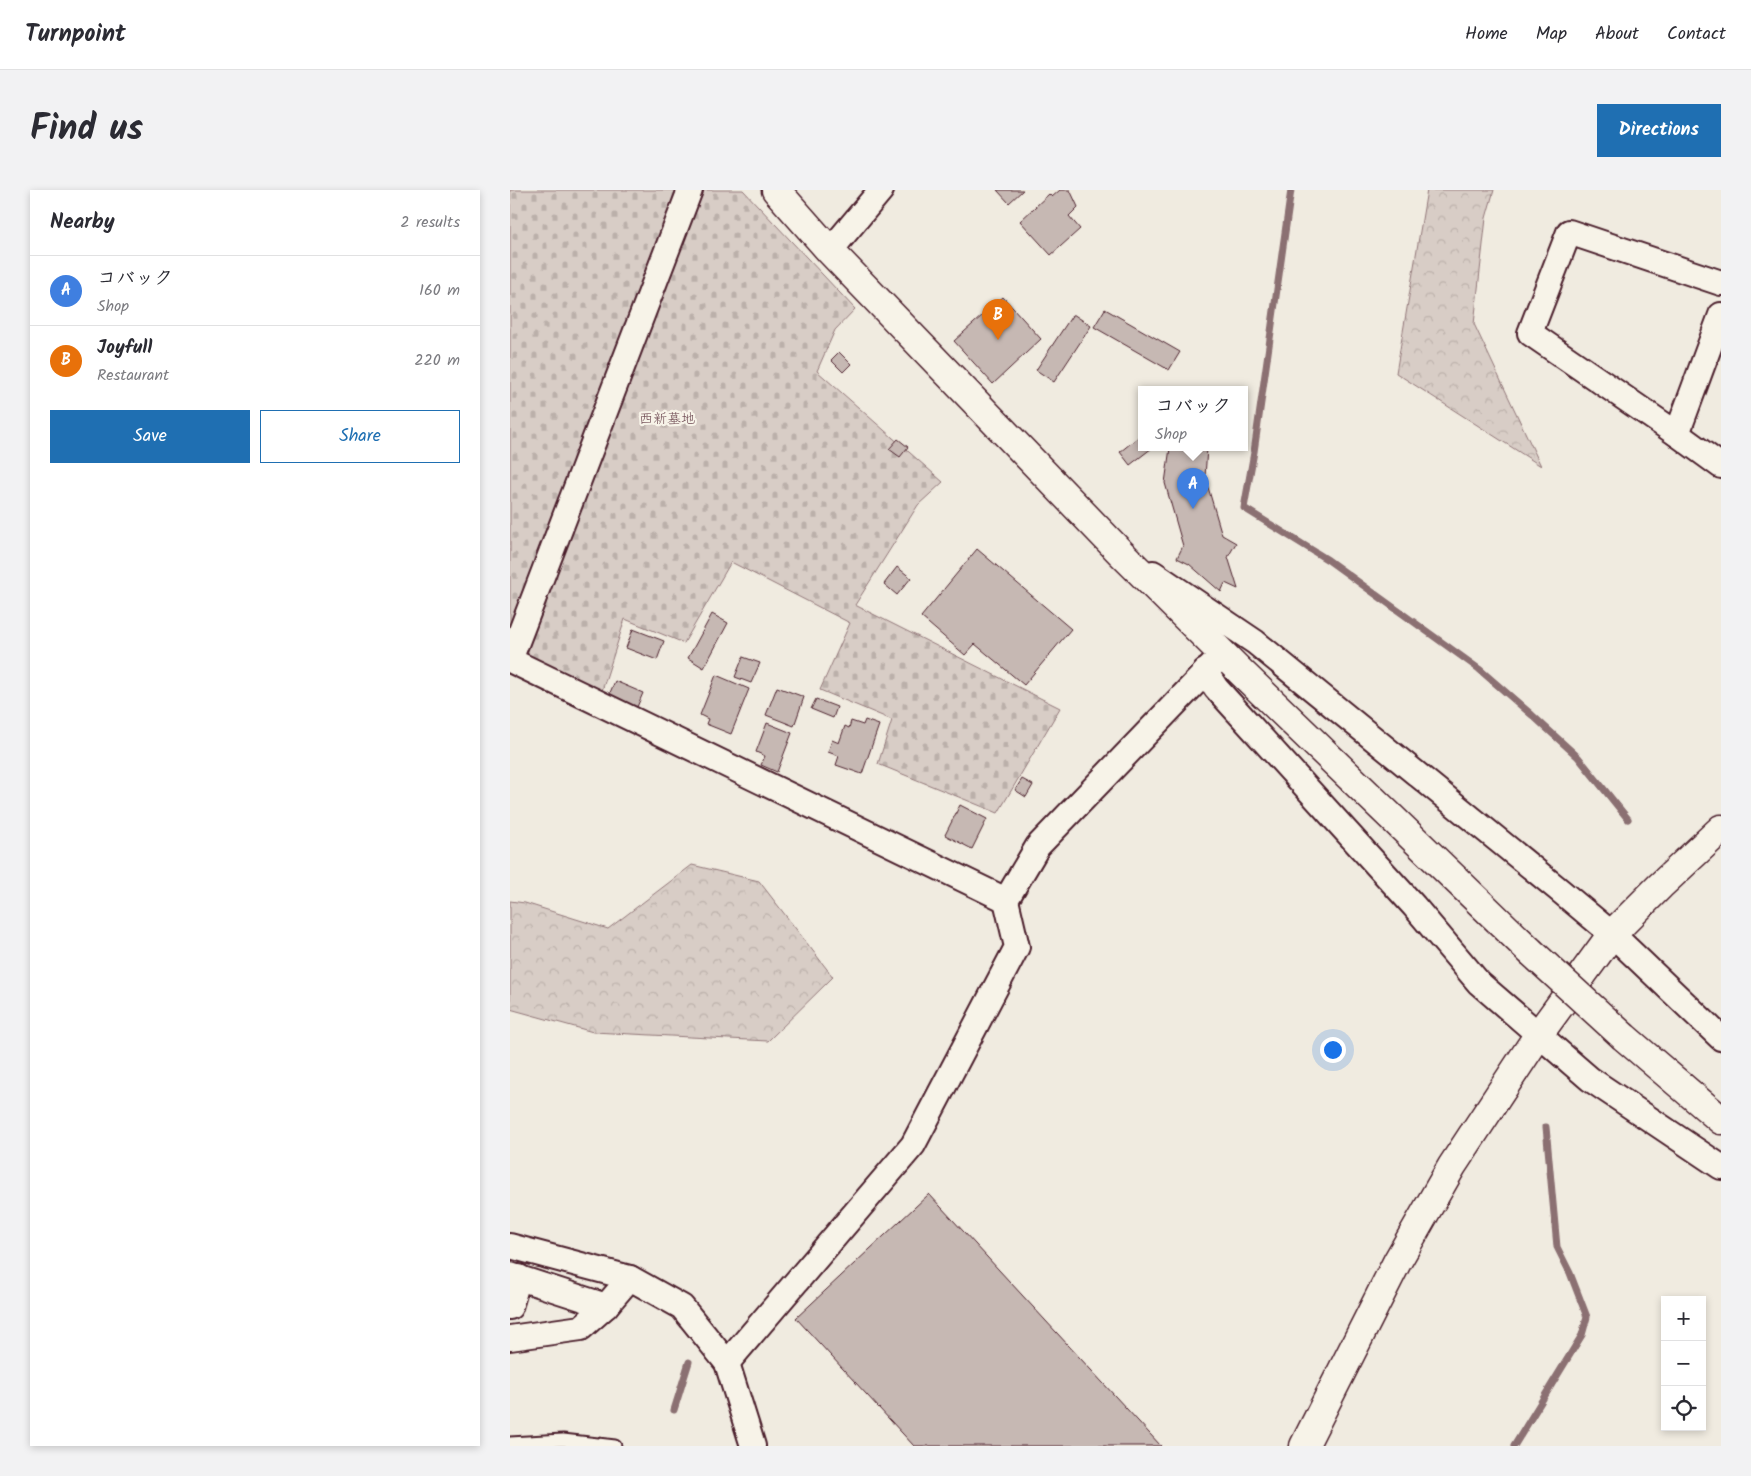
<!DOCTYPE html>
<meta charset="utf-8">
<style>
:root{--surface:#fff;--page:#f2f2f3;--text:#2b2b33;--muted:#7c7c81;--line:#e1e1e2;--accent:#1f6fb2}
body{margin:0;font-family:Kalam,"Klee One",sans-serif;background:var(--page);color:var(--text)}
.controls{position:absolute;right:15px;bottom:15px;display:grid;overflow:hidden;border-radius:0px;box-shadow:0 2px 8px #0003}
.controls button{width:45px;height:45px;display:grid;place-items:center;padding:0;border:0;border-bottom:1px solid var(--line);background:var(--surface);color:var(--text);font:25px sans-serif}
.you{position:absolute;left:822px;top:859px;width:18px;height:18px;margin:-12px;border:4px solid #fff;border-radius:50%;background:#1a73e8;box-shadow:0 0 0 8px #1a73e833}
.badge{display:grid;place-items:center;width:32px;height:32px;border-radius:50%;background:var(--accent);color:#fff;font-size:16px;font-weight:700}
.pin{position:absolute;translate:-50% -41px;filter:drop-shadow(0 1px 2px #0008)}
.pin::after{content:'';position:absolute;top:26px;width:18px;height:15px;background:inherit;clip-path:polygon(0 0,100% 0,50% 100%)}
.popup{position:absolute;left:628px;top:196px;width:110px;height:65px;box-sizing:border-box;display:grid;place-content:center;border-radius:0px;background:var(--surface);filter:drop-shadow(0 1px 4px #0005);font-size:16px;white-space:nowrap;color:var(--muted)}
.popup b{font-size:19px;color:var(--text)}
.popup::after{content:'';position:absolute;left:50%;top:100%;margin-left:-10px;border:10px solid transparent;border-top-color:var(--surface)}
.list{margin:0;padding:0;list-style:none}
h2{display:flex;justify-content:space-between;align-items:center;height:65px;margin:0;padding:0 20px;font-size:21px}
h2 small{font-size:16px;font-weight:400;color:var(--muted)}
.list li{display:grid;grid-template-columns:32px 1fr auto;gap:15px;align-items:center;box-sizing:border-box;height:70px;padding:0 20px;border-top:1px solid var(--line)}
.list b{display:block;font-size:19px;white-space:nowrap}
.list p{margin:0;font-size:16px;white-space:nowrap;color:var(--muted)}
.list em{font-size:16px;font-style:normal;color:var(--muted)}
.actions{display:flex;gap:10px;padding:15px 20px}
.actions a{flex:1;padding:11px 0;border:1px solid var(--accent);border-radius:0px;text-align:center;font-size:18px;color:var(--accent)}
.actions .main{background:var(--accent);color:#fff}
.icon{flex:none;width:28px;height:28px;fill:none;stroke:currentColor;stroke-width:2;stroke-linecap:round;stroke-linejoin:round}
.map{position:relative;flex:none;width:1211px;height:1256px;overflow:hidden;border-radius:0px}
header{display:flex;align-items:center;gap:30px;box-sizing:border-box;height:70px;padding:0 25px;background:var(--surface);border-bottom:1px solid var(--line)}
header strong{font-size:24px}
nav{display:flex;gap:28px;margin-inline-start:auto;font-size:18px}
.intro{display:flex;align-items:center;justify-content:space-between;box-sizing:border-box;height:120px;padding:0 30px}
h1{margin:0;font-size:35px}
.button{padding:12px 22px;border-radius:0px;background:var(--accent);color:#fff;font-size:18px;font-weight:700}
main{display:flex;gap:30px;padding:0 30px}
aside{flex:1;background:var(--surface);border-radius:0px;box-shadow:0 2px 8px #0003}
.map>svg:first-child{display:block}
</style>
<header>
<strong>Turnpoint</strong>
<nav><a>Home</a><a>Map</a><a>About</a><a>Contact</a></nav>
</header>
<div class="intro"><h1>Find us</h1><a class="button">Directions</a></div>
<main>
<aside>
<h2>Nearby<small>2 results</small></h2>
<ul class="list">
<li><span class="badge" style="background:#3f7fe0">A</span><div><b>コバック</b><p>Shop</p></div><em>160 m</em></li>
<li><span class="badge" style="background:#e8710a">B</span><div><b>Joyfull</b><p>Restaurant</p></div><em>220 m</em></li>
</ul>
<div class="actions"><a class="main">Save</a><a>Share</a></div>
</aside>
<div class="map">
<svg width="1211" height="1256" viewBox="0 0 1211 1256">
<defs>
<pattern id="forest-crowns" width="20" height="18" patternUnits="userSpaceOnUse" patternTransform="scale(1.25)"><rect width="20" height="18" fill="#d8cdc6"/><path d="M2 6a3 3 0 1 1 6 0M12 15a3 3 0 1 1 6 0" fill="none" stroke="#bbb0aa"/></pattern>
<pattern id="cemetery-stones" width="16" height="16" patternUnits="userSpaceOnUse" patternTransform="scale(1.25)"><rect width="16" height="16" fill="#d8cdc6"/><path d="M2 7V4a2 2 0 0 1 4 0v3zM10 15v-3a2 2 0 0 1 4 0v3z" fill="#bbb0aa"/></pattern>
</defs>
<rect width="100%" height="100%" fill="#f0ebe0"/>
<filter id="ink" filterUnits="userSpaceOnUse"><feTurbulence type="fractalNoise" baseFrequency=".02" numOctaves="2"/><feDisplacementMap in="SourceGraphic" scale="10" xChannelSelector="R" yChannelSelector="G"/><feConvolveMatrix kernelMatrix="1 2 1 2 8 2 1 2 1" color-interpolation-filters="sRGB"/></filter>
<g filter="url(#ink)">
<g fill="url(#forest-crowns)" stroke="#917678">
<polygon points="917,0 984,0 976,28 964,134 1031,276 886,183"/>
<polygon points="182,675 249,691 323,787 258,851 83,842 0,819 0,711 15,713 98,739"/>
</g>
<polygon fill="url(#cemetery-stones)" stroke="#917678" points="0,0 233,0 345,119 325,140 307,181 433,292 408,315 345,415 550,518 488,623 368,574 382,530 310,500 340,433 221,372 174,453 115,429 91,504 0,461"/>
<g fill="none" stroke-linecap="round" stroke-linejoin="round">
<g stroke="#8b6f72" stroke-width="7">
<polyline points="781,0 744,262 734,318 818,370 969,479 1022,525 1068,567 1118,629"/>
<polyline points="164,1220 179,1172"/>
<polyline points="1004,1256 1072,1145 1077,1127 1060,1083 1047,1057 1036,937"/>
</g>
</g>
<g fill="#c6b8b3" stroke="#4a1f2b">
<polygon points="487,0 513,0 499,13"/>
<polygon points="550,0 560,0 568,17 559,26 570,39 541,65 510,31 539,4 542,7"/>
<polygon points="493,107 531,149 483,194 444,151"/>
<polygon points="595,119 670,162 659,180 584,137"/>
<polygon points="563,124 581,136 544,192 526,180"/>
<polygon points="329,162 341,174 333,182 321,170"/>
<polygon points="632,244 632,258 642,258 620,275 610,262"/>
<polygon points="388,249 398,257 390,267 379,259"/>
<polygon points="660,258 697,258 695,287 712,345 726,353 718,367 728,399 715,393 711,402 679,374 667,368 673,356 655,293"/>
<polygon points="467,359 561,439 514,495 465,454 455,465 411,427"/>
<polygon points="387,377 401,388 387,405 374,394"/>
<polygon points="202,424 218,433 194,478 178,468"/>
<polygon points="123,439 154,451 147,470 116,458"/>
<polygon points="233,467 250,473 241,493 225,487"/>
<polygon points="206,485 239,499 221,544 196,534 198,529 190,525"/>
<polygon points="105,491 133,503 127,517 99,505"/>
<polygon points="267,497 294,507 284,536 256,525"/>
<polygon points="306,509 327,517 323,528 301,519"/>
<polygon points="355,530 369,535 352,584 326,575 329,566 318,562 322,550 329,553 335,536 339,538 341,531 353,535"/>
<polygon points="257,533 282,543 267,582 251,575 255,566 246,562"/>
<polygon points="512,589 523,595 516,607 505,600"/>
<polygon points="450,615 477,629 462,659 435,645"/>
<polygon points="419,1004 651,1256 404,1256 286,1128"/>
</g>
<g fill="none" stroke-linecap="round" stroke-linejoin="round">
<defs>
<polyline id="service" points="0,1253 53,1250 105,1256"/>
<g id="minor">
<polyline points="320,61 371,0"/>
<polyline points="1211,93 1059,42 1020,143 1167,244 1211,276"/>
<polyline points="1167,244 1211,125"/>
<polyline points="643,383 745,452 1048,699 1102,744 1211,848"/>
<polyline points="0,470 496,710"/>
<polyline points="0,470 180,0"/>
<polyline points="695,481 706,498 904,716 969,793 1080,889 1211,977"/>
<polyline points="0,1056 120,1088 172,1117 217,1173 243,1256"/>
<polyline points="0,1085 96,1116"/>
<polyline points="0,1117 9,1087"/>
<polyline points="0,1148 71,1138 96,1116 120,1088"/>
<polyline points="217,1173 403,955 507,757 496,710 528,656 713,464"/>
</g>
<g id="tertiary">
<polyline points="266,0 320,61 610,362 731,482 1020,761"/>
<polyline points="1114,847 1211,930"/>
<polyline points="794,1256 887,1072 942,976 1029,844 1102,744 1150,696 1211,639"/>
</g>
</defs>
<use href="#service" stroke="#4a1f2b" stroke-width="15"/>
<use href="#minor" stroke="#4a1f2b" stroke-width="28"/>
<use href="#tertiary" stroke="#4a1f2b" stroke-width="31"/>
<use href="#service" stroke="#f7f3e8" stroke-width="11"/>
<use href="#minor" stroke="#f7f3e8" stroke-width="24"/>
<use href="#tertiary" stroke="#f7f3e8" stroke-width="28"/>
<defs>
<polyline id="tertiary-bridge" points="1020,761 1114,847"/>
</defs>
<use href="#tertiary-bridge" stroke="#4a1f2b" stroke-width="31" stroke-linecap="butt"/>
<use href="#tertiary-bridge" stroke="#f7f3e8" stroke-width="28"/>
</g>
</g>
<g text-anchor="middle" stroke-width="4.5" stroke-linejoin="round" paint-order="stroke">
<g font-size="14" fill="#6e4a52" stroke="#f7f3e8">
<text x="157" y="233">西新墓地</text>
</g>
</g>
</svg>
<div class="controls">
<button>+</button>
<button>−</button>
<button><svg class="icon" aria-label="locate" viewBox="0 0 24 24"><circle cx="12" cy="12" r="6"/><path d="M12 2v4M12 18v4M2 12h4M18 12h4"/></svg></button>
</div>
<div class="you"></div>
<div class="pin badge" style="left:683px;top:319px;background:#3f7fe0">A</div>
<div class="popup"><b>コバック</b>Shop</div>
<div class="pin badge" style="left:488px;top:150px;background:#e8710a">B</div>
</div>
</main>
